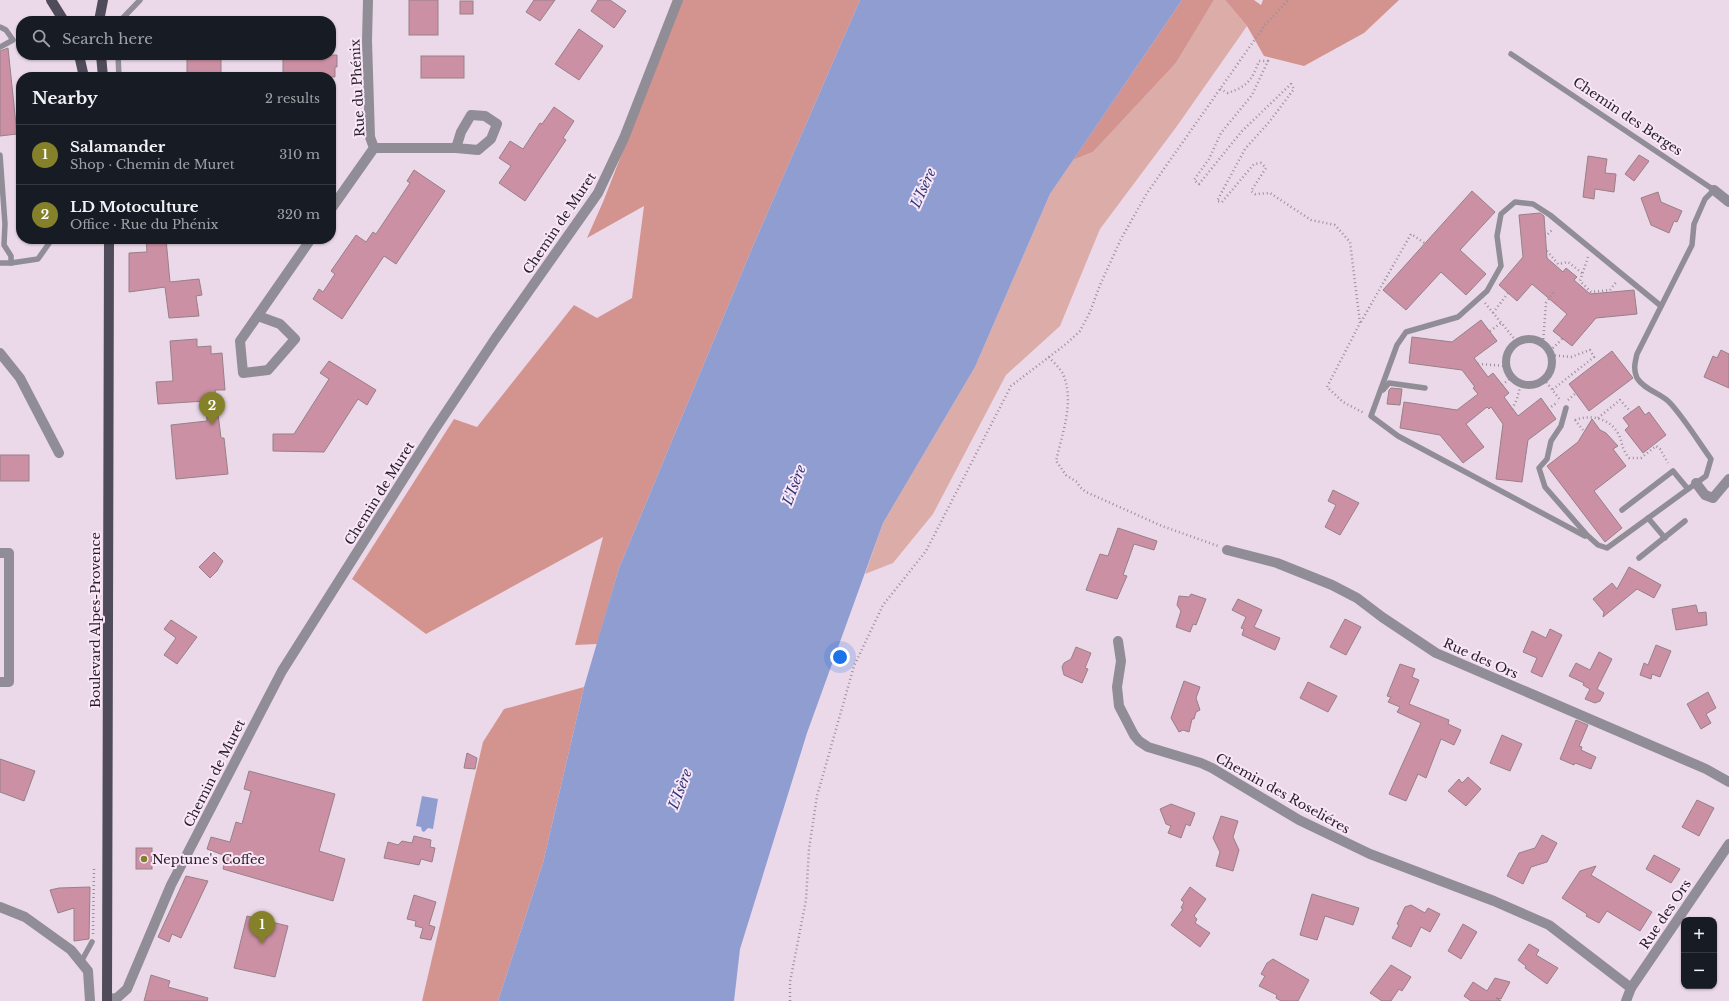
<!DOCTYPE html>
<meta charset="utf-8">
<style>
:root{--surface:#171b24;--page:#242831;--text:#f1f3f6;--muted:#9ea1a6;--line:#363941;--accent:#85812a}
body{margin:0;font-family:"Libre Baskerville",serif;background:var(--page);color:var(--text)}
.controls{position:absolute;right:12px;bottom:12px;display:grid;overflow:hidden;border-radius:8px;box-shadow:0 1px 3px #0004}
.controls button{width:36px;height:36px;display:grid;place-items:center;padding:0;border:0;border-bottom:1px solid var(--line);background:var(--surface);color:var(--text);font:20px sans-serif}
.you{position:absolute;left:840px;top:657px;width:14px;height:14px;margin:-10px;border:3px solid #fff;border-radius:50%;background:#1a73e8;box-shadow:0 0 0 6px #1a73e833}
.badge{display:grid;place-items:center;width:26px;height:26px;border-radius:50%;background:var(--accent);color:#fff;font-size:13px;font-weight:700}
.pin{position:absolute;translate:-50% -33px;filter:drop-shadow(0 1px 2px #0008)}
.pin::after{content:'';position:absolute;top:21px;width:14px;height:12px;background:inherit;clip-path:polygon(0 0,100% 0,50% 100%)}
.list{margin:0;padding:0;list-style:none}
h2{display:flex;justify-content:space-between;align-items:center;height:52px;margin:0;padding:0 16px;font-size:17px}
h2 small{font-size:13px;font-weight:400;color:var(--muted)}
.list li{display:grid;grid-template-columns:26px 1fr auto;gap:12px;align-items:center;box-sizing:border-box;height:60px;padding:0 16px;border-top:1px solid var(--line)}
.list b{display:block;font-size:15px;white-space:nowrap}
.list p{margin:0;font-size:13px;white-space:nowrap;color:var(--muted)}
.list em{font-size:13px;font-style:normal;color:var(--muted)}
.icon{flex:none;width:22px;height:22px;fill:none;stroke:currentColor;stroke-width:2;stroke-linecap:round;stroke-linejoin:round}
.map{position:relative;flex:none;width:1729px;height:1001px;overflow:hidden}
.search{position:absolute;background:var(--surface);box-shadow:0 1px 3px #0004;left:16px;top:16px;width:320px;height:44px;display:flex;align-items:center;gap:10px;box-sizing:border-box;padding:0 14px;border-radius:16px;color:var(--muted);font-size:15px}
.panel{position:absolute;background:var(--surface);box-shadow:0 1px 3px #0004;left:16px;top:72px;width:320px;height:172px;border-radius:16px}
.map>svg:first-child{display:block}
</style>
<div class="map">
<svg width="1729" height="1001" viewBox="0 0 1729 1001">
<rect width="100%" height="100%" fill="#ebd9e9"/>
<polygon fill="#dcaca8" points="1214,0 1225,0 1247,26 1177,126 1100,229 1060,326 1006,375 933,514 893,563 865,574 883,523 975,367 1050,194 1073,160 1093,152 1176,63"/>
<g fill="#d3948f">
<polygon points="682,0 860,0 753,246 619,568 597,644 575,645 603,537 426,634 352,579 454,419 477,427 574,305 597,318 632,298 644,206 587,238 603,202"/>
<polygon points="1182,0 1214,0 1176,63 1093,152 1073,160"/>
<polygon points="1225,0 1254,0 1261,5 1263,0 1399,0 1364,33 1304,66 1264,56 1247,26"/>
<polygon points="584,687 543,863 498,1001 422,1001 483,742 504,709"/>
</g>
<g fill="#909dd1">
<polygon points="860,0 1182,0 1050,194 975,367 883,523 807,733 740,949 734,1001 498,1001 543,863 584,687 619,568 753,246"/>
<polygon points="422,796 438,799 433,829 428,828 424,832 422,831 421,827 416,826"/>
</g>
<g fill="#cc90a5" stroke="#978088">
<rect x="409" y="0" width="29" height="35"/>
<polygon points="534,0 555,0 540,21 526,12"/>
<polygon points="598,0 610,0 626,11 614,28 591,11"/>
<rect x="460" y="1" width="13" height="13"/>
<polygon points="579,29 603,46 579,80 555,64"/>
<polygon points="8,48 17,134 0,136 0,51"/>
<rect x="187" y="55" width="34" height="22"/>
<polygon points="283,55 337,55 337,67 335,67 335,77 283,77"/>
<rect x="421" y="56" width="43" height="22"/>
<polygon points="554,107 574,121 563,138 566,140 525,201 499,183 511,166 499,158 510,141 523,149 540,123 542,124"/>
<polygon points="1639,155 1649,161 1634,181 1625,174"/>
<polygon points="1588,156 1607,159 1605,173 1616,174 1614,192 1595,189 1594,199 1583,197"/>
<polygon points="414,170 445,191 396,264 384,256 342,319 313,299 319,289 323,292 335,274 331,271 356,235 366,242 373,232 376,234 410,183 407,181"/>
<polygon points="1472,191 1495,212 1460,250 1486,274 1466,295 1441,272 1406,310 1383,290"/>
<polygon points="1658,192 1661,202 1682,211 1677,222 1674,221 1669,233 1651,225 1641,198"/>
<polygon points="1540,213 1544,216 1547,258 1563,272 1566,268 1577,277 1574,280 1590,294 1634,290 1637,314 1596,318 1572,346 1553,331 1567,314 1532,284 1517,301 1499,285 1523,257 1519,215"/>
<polygon points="146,239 166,239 170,282 199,279 202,295 196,296 199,316 169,318 165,287 129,292 129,253 147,252"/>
<polygon points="1481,320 1497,341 1474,358 1488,377 1493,373 1509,393 1504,397 1518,416 1541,398 1556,419 1528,440 1522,482 1496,479 1503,424 1491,407 1489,409 1487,407 1466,424 1484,447 1463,463 1440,435 1400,428 1404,402 1457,410 1478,394 1473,388 1475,387 1462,370 1409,363 1412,337 1452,342"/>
<polygon points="197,339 197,347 211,346 211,354 222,353 225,390 215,390 221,438 224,438 228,474 176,479 171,425 207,421 206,401 158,404 156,382 173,381 170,341"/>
<polygon points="1721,350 1729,354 1729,388 1704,377 1713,356 1717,358"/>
<polygon points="1612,351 1633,378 1589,411 1569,384"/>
<polygon points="329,361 376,390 367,405 358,399 324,452 273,451 273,434 294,434 329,379 320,373"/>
<polygon points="1391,388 1402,389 1400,405 1387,404 1389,390"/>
<polygon points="1639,406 1645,415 1649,412 1666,435 1643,453 1625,430 1629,426 1623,418"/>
<polygon points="1592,419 1600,430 1606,433 1618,446 1613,449 1626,466 1594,491 1622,528 1605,542 1547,466 1578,442"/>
<rect x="0" y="455" width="29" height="26"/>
<polygon points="1333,490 1359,503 1340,535 1325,527 1336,505 1328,501"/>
<polygon points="1118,528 1157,541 1154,550 1134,544 1123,575 1127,576 1117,599 1086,590 1100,554 1108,556"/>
<polygon points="214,552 223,561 217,571 210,578 199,567"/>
<polygon points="1629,567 1661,585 1654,598 1637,589 1603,617 1604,612 1593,599 1612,583 1617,589"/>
<polygon points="1191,594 1206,599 1196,625 1193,624 1190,632 1176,627 1181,611 1177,605 1179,596 1189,597"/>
<polygon points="1238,599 1262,610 1254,627 1280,638 1275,650 1242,635 1244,629 1241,628 1246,617 1232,610"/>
<polygon points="1696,605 1698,613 1706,612 1707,625 1676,630 1672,609"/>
<polygon points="1345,619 1361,627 1346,655 1330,647"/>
<polygon points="171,620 197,637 177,664 164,655 176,638 164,629"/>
<polygon points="1550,629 1562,635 1542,677 1531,672 1537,658 1523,652 1532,631 1546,638"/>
<polygon points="1656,645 1671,651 1660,677 1652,674 1651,679 1640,675 1644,663 1648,665"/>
<polygon points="1076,647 1091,653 1085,668 1088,669 1082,683 1064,675 1062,667 1064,663 1071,659"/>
<polygon points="1599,652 1612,659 1597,689 1604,693 1600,701 1595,703 1585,699 1590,689 1583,685 1584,683 1569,676 1576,663 1590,670"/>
<polygon points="1400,664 1415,669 1412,677 1419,680 1409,704 1449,720 1448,724 1461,730 1454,745 1441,739 1426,778 1418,774 1406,801 1389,794 1421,723 1397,712 1400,707 1388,702 1391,697 1387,696"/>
<polygon points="1184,681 1200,687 1196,698 1200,710 1196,712 1194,719 1192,719 1189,732 1183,730 1179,732 1171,718"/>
<polygon points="1308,682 1337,696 1328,712 1300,698"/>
<polygon points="1708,692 1716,708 1706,714 1711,723 1701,729 1687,704"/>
<polygon points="1576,720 1588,725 1579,746 1582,747 1581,750 1596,757 1591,769 1575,763 1574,765 1560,759"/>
<polygon points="1502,735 1522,744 1510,771 1490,763"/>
<polygon points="467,753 477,758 475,769 464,768"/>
<polygon points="0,759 35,771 24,801 0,792"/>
<polygon points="249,771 335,794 319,851 345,859 333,901 223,869 226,856 207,849 211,837 230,842 236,822 242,824 251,791 244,789"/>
<polygon points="1468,777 1481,789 1466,806 1448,791 1459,779 1462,783"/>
<polygon points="1697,800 1714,808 1699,836 1682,827"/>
<polygon points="1171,804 1195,813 1190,826 1186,824 1181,838 1168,833 1171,826 1166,824 1160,809"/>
<polygon points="1221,816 1238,821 1233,837 1239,850 1233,871 1216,866 1220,852 1213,838"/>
<polygon points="1542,835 1557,843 1547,862 1531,867 1523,884 1507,876 1519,853 1535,848"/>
<polygon points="414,836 431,840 430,847 435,848 432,862 421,859 419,865 384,858 388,842 398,845 402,841 412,843"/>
<rect x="136" y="848" width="16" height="21"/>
<polygon points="1654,855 1680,869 1671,883 1646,869"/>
<polygon points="1596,866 1591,875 1652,912 1640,931 1607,911 1599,923 1586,916 1587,914 1562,898 1580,871"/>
<polygon points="186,876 208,881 181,938 172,934 169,942 158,937"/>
<polygon points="90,887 89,939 74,941 74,908 58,913 50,890 59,888"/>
<polygon points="1190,887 1206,899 1194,916 1197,919 1195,923 1210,933 1200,947 1171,925 1183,909 1181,908 1184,902 1181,900"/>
<polygon points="1312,894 1359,908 1353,925 1325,916 1317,940 1300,935"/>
<polygon points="414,895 436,902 429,925 435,927 431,940 420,938 423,928 415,926 416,921 407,919"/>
<polygon points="1411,905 1425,913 1428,908 1440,914 1430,932 1421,927 1411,947 1392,938 1399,925 1397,924 1405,907"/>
<polygon points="247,916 288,926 275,977 234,968"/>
<polygon points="1463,924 1477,932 1461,959 1448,951"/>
<polygon points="1529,944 1539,950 1536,955 1558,968 1547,984 1525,968 1526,966 1518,960"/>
<polygon points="1273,959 1309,980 1298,1001 1281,1001 1276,998 1277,995 1259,986 1265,976 1261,974 1267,963"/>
<polygon points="1391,965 1411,977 1402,991 1399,989 1391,1001 1382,1001 1370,993"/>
<polygon points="151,975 170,981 168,987 208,998 207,1001 144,1001"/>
<polygon points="1495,978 1510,982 1501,999 1496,998 1501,1001 1471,1001 1464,996 1473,982 1487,991"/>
</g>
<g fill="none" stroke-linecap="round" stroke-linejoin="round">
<g stroke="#9b8e9a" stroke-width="2.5" stroke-dasharray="1 3" stroke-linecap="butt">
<path d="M1220,89L1228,93C1248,86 1252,80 1259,61H1268L1252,95L1221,133L1209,159L1194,180L1199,184L1242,131L1291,84L1294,89L1270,121L1245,149L1217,201L1222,202L1254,164L1261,163L1266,168L1251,191L1255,194L1270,193L1311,220L1335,225L1350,242L1360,323L1327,387L1343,402L1364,413"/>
<polyline points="1545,237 1553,229"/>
<polyline points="1547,251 1558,264 1568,262 1582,273"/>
<polyline points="1588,257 1580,281 1591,292 1610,290 1617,281"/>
<polyline points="1485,303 1517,342"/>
<polyline points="1493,313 1508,293"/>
<polyline points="1361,322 1411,234 1426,244"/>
<polyline points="1490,331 1501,323"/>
<polyline points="1543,343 1546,303 1555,290"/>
<polyline points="1550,351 1563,338"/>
<polyline points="1551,355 1571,357 1590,350 1594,357 1552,390"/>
<path d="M1049,357C1053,362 1060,368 1063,374C1075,401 1062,434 1056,461L1066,475L1077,482L1080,487L1086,492L1162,526L1218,546"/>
<polyline points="1478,364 1507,366"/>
<polyline points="1544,379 1561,401"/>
<polyline points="1502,385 1512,377"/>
<polyline points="1568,400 1576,393"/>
<polyline points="1512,409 1517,399 1521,383"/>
<polyline points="1548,409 1558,402"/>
<polyline points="1598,418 1620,400 1631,412"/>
<path d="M1575,420C1591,414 1610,418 1619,435C1623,444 1621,448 1629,458H1641L1656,446L1660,449L1668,463"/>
<polyline points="1575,420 1583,430"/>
<polyline points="93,934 94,869"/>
<polyline points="790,1001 790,982 806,900 809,849 817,796 854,666 883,605 926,551 1011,386 1066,344 1080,331 1090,312 1100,285 1121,239 1147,193 1265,25 1288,0"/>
</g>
<g stroke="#908d96" stroke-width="5.5">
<polyline points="120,21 140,0"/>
<polyline points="0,27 6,30 13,40 0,47"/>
<path d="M1511,54L1714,190L1705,199L1694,224L1692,245L1637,354C1635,363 1633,369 1637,378C1645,391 1662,393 1671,404C1686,421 1698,441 1711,459L1706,476L1607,548L1598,545L1587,535L1545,487L1539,468L1547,459L1551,441L1561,426L1566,408"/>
<polyline points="118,55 119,77"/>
<polyline points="0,155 5,224 4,245 11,256 11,263 38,259 52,239"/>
<polyline points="0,263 11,263"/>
<polyline points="1383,390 1389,383 1425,388"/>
<polyline points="1622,510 1673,471 1688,489"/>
<polyline points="1648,518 1665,538"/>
<polyline points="1585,536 1398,436 1371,416 1397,345 1406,332 1458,317 1487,291 1501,266 1497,236 1501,214 1515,202 1533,204 1550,215 1661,306"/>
<polyline points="1639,558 1685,521"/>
<polyline points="81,962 92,942"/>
</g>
<circle stroke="#908d96" stroke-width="8" cx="1529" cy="362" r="23"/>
<g stroke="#908d96" stroke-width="10">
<polyline points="374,148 456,148 478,150 491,139 497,124 485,116 471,115 461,132 456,148"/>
<polyline points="1714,190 1729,202"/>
<polyline points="331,209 374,148 370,137 367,41 368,0"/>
<polyline points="258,316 280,324 295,339 268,370 243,373 240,341 311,239"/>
<polyline points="0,353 20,378 59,453"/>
<polyline points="1696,483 1705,495 1713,498 1729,479"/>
<polyline points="1227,550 1277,563 1332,585 1357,598 1382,617 1436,653 1706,769 1729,782"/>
<polyline points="0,553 9,553 9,682 0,682"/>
<polyline points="1118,641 1121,661 1117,687 1119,706 1134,735 1139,741 1148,747 1201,763 1212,768 1299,820 1370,854 1494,901 1549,925 1631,988"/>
<polyline points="107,999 117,998 127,989 171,885 282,671 433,432 495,339 598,193 624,138 678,0"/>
<polyline points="1626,1001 1631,988 1729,844"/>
</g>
<polyline stroke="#908d96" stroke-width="10" points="0,907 25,917 71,950 88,971 90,1001"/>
<g stroke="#504b5a" stroke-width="10">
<polyline points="51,0 64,21"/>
<polyline points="99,21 103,0"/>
<polyline points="79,55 84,77"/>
<polyline points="101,55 103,77"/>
<polyline points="107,1001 109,239"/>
</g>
</g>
<circle fill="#85812a" stroke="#f9e6f7" stroke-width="1.5" cx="144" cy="859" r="4"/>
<g text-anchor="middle" stroke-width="4" stroke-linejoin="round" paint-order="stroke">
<g font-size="13" fill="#241e24" stroke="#f9e6f7">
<text transform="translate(357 88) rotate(-93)" y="5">Rue du Phénix</text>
<text transform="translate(1628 116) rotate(34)" y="5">Chemin des Berges</text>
<text transform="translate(559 223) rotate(-56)" y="5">Chemin de Muret</text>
<text transform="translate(379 493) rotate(-58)" y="5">Chemin de Muret</text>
<text transform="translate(95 620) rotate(-90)" y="5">Boulevard Alpes-Provence</text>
<text transform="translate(1481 658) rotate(24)" y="5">Rue des Ors</text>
<text transform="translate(214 773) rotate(-63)" y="5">Chemin de Muret</text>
<text transform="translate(1283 793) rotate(29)" y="5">Chemin des Roseliéres</text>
<text transform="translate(1665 914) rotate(-56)" y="5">Rue des Ors</text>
</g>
<g font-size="13" fill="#241e24" stroke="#f9e6f7" text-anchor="start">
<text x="152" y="864">Neptune's Coffee</text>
</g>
<g font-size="14" font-style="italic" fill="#2d3675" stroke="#f9e6f7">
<text transform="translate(923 188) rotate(-66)" y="5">L'Isère</text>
<text transform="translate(794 485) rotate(-69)" y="5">L'Isère</text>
<text transform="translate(680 789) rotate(-69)" y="5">L'Isère</text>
</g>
</g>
</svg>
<div class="controls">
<button>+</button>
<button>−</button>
</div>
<div class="you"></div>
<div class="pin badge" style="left:262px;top:944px">1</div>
<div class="pin badge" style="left:212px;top:425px">2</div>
<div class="search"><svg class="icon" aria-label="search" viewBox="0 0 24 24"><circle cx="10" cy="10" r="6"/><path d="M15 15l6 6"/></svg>Search here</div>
<section class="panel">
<h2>Nearby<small>2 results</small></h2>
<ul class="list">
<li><span class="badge">1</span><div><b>Salamander</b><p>Shop · Chemin de Muret</p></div><em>310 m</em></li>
<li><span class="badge">2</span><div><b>LD Motoculture</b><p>Office · Rue du Phénix</p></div><em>320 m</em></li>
</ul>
</section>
</div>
